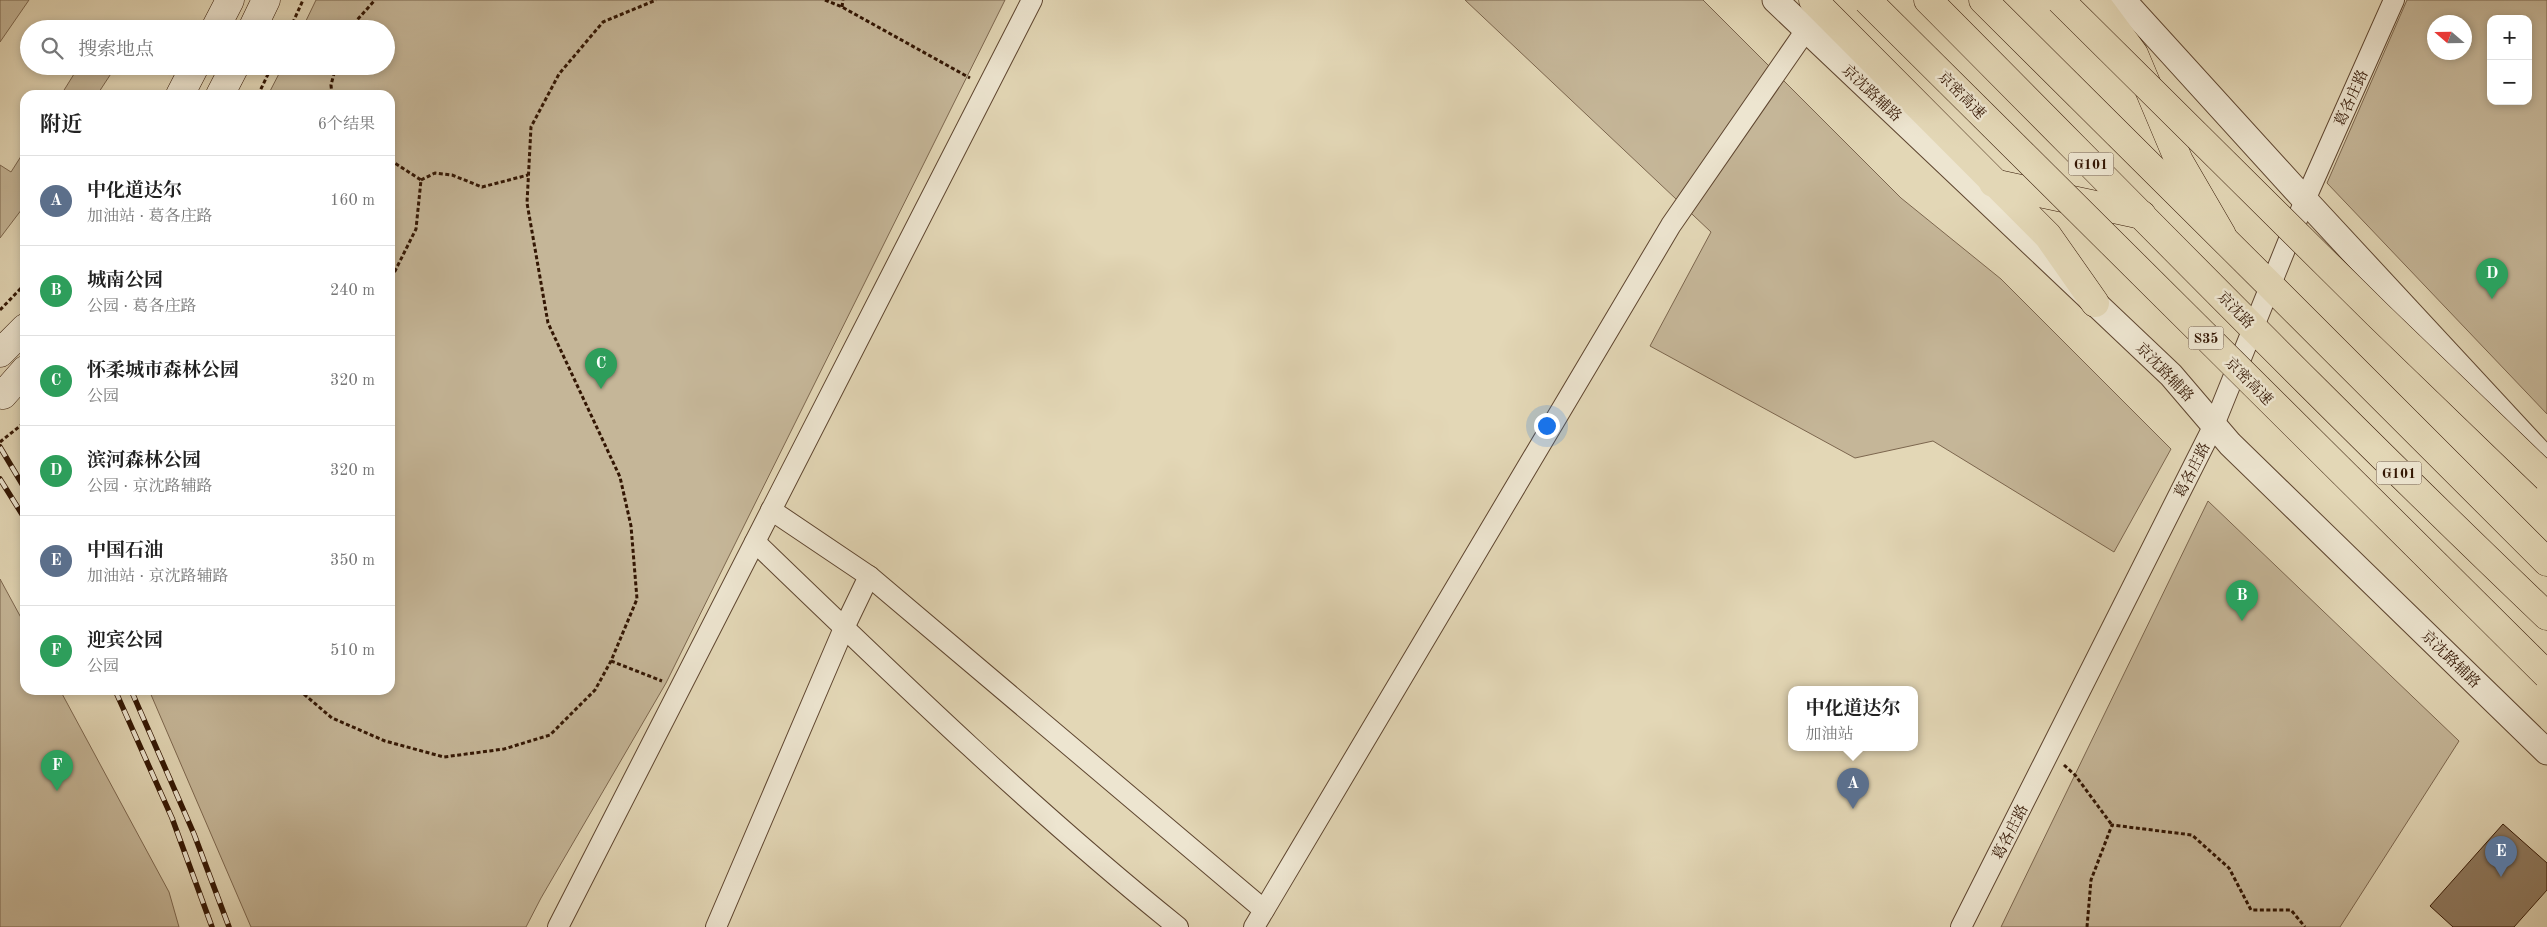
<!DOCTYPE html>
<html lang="zh">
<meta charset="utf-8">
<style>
:root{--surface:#fff;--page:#f6f6f6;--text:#222;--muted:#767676;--line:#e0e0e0;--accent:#ea580c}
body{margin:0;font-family:"Old Standard TT","Noto Serif SC",serif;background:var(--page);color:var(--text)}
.controls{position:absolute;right:15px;top:15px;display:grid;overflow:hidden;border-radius:10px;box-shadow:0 2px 8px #0003}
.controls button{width:45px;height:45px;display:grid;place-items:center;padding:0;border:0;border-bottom:1px solid var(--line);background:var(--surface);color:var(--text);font:25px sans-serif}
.compass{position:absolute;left:2427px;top:15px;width:45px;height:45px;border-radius:50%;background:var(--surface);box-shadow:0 2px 8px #0003;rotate:290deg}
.you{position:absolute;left:1546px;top:425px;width:18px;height:18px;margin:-12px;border:4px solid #fff;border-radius:50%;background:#1a73e8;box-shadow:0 0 0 8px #1a73e833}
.badge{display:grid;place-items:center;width:32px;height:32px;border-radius:50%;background:var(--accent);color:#fff;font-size:16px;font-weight:700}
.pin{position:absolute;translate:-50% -41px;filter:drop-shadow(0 1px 2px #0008)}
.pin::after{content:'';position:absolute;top:26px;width:18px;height:15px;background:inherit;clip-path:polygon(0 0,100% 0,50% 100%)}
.popup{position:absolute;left:1788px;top:686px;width:130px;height:65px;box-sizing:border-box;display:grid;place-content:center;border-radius:10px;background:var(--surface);filter:drop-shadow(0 1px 4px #0005);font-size:16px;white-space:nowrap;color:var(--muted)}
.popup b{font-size:19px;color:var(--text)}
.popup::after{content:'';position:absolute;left:50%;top:100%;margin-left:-10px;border:10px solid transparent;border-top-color:var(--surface)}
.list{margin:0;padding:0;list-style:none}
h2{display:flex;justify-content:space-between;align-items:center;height:65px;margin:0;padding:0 20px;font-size:21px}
h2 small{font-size:16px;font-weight:400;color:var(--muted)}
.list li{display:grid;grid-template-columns:32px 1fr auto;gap:15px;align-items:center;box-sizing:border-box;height:90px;padding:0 20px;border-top:1px solid var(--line)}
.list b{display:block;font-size:19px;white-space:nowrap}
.list p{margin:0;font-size:16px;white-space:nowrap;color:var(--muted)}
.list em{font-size:16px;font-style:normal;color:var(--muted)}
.icon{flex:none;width:28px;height:28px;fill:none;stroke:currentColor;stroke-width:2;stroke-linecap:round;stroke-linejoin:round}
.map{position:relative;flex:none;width:2547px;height:927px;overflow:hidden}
.search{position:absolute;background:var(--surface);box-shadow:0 2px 8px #0003;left:20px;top:20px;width:375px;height:55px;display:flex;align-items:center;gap:12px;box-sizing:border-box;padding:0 18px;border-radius:28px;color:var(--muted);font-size:19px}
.panel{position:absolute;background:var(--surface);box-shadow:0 2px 8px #0003;left:20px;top:90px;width:375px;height:605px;border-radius:15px}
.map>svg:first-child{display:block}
</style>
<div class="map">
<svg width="2547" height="927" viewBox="0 0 2547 927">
<rect width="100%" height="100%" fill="#e3d7b6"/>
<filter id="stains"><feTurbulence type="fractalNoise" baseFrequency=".004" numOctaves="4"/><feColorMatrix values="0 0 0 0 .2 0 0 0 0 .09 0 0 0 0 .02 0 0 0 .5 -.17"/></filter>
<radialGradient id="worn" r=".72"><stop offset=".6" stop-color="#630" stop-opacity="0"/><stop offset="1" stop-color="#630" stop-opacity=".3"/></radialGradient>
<g fill="#c5b698" stroke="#7c664e" fill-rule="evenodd">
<polygon points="0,0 29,0 0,42"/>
<polygon points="316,0 1005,0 666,683 541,898 526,927 251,927 149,690 390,690 390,95 268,95 283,66 386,66 386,29 302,29"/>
<polygon points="1465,0 1703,0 1901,198 2001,279 2171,449 2114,552 1933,441 1855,458 1650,346 1711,232"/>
<path d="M2407,0H2547V414L2327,183ZM2491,19H2528V101H2491ZM2464,22V52H2434V22Z"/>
<polygon points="79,66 116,66 97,95 61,95"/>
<polygon points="25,150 25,205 0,238 0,165 11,172"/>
<polygon points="2208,501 2459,741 2340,927 2001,927"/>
<polygon points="0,579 25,625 25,690 60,690 169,892 179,927 0,927"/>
</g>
<polygon fill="#8f7a60" stroke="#331603" points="2503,824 2547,863 2547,890 2514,927 2453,927 2430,906"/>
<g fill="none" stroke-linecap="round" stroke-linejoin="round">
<defs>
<g id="minor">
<polyline points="771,510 869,576 1264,910"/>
<path d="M755,542C892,674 1030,808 1178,927"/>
<polyline points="558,927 1032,0"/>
<polyline points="716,927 844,628 869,576"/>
<polyline points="1254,927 1671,225 1806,30"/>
<polyline points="1961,927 2214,425 2305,200 2394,0"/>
</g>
<g id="tertiary">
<polyline points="1775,0 2171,375 2230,444 2547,752"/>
<polyline points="2123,0 2305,200 2547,461"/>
</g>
<g id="secondary">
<polyline points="215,29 230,0"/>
<polyline points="252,29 266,0"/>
<polyline points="180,95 195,66"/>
<polyline points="220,95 235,66"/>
<polyline points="0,353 25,328"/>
<polyline points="3,395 25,370"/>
</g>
<g id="trunk">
<path d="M1928,0C2133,206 2336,415 2547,616"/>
<path d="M1983,0C2172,186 2359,375 2547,562"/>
</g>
<g id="motorway">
<polyline points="1813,0 2048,236 2095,303"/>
<polyline points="2094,0 2134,54 2179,161 2222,235"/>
<polyline points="1993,183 2142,215"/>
</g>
</defs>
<use href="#minor" stroke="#5f4630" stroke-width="22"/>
<use href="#tertiary" stroke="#5f4630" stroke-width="27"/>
<use href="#secondary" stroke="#331603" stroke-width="29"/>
<use href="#trunk" stroke="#331603" stroke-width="29"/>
<use href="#motorway" stroke="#331603" stroke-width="29"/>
<g stroke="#331603" stroke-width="3" stroke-dasharray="4 2.5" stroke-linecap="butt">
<polyline points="825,0 842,7 970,78"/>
<polyline points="842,7 843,0"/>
<polyline points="188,29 192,21"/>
<polyline points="290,29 303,0"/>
<polyline points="349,29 375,0"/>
<polyline points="258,95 272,66"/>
<polyline points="332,95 331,85 336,66"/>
<polyline points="390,160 421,180 416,229 395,271 390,276"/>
<polyline points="421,180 435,173 452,175 482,187 528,175"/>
<polyline points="0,310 25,284"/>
<polyline points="0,442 25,422"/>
<polyline points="611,661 662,681"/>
<polyline points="299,690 332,718 385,741 444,757 504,749 550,735 595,690 611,661 637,599 631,526 620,477 548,323 527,203 531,127 559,74 603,22 656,0"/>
<polyline points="2064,765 2075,775 2112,825"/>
<polyline points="2087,927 2091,880 2112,825 2192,835 2229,868 2251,910 2291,910 2305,927"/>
</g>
<use href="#minor" stroke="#ede5d0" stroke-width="20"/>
<use href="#tertiary" stroke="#ede5d0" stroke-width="25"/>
<use href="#secondary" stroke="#ede5d0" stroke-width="28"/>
<use href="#trunk" stroke="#e3d7b6" stroke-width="28"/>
<use href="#motorway" stroke="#e3d7b6" stroke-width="28"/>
<defs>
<g id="rail">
<polyline points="0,447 25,489"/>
<polyline points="0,479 25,519"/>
<polyline points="115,690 172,818 212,927"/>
<polyline points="131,690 194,834 229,927"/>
</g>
</defs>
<use href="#rail" stroke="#331603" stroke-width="5.5"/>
<use href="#rail" stroke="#ede5d0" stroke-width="4" stroke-dasharray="11" stroke-linecap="butt"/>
<defs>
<g id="motorway-bridge">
<polyline points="1867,0 2547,675"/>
<polyline points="2060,0 2377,314 2547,478"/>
</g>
</defs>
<use href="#motorway-bridge" stroke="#331603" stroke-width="29" stroke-linecap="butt"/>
<use href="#motorway-bridge" stroke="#e3d7b6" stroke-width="28"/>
</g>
<g text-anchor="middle" stroke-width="5" stroke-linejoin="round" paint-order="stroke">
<g fill="#ede5d0" stroke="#6b5440" stroke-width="1">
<rect x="2068.5" y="152.5" width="45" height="23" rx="4"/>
<rect x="2188.5" y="326.5" width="35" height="23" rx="4"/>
<rect x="2376.5" y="461.5" width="45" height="23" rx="4"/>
</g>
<g font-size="14" font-weight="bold" fill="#331603">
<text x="2091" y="169">G101</text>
<text x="2206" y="343">S35</text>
<text x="2399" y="478">G101</text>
</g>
<g font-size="15" fill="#331603" stroke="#ede5d0">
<text transform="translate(1872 93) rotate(43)" y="5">京沈路辅路</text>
<text transform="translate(1962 95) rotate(45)" y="5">京密高速</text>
<text transform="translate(2351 98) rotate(-66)" y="5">葛各庄路</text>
<text transform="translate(2236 310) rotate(46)" y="5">京沈路</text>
<text transform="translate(2165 372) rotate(46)" y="5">京沈路辅路</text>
<text transform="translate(2249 381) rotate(45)" y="5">京密高速</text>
<text transform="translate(2192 470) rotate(-63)" y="5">葛各庄路</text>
<text transform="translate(2451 659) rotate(44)" y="5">京沈路辅路</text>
<text transform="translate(2010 832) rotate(-63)" y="5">葛各庄路</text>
</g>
</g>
<rect width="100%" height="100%" filter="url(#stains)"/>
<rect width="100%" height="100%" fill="url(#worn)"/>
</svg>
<div class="controls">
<button>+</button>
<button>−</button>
</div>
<svg class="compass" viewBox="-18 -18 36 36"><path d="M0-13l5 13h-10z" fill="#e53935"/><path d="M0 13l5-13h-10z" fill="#767676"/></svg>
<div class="you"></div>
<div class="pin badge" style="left:1853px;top:809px;background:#5c6f8a">A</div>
<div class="popup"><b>中化道达尔</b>加油站</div>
<div class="pin badge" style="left:2242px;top:621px;background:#2e9e5b">B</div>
<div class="pin badge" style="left:601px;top:389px;background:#2e9e5b">C</div>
<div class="pin badge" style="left:2492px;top:299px;background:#2e9e5b">D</div>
<div class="pin badge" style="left:2501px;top:877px;background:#5c6f8a">E</div>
<div class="pin badge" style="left:57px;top:791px;background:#2e9e5b">F</div>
<div class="search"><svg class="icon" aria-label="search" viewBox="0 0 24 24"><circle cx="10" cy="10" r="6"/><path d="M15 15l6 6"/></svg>搜索地点</div>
<section class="panel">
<h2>附近<small>6个结果</small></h2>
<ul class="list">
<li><span class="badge" style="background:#5c6f8a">A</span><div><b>中化道达尔</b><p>加油站 · 葛各庄路</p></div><em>160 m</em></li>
<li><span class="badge" style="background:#2e9e5b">B</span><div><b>城南公园</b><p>公园 · 葛各庄路</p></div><em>240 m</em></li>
<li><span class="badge" style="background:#2e9e5b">C</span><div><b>怀柔城市森林公园</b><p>公园</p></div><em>320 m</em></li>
<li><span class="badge" style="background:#2e9e5b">D</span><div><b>滨河森林公园</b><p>公园 · 京沈路辅路</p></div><em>320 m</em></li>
<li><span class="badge" style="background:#5c6f8a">E</span><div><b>中国石油</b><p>加油站 · 京沈路辅路</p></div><em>350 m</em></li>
<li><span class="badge" style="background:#2e9e5b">F</span><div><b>迎宾公园</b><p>公园</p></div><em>510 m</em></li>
</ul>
</section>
</div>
